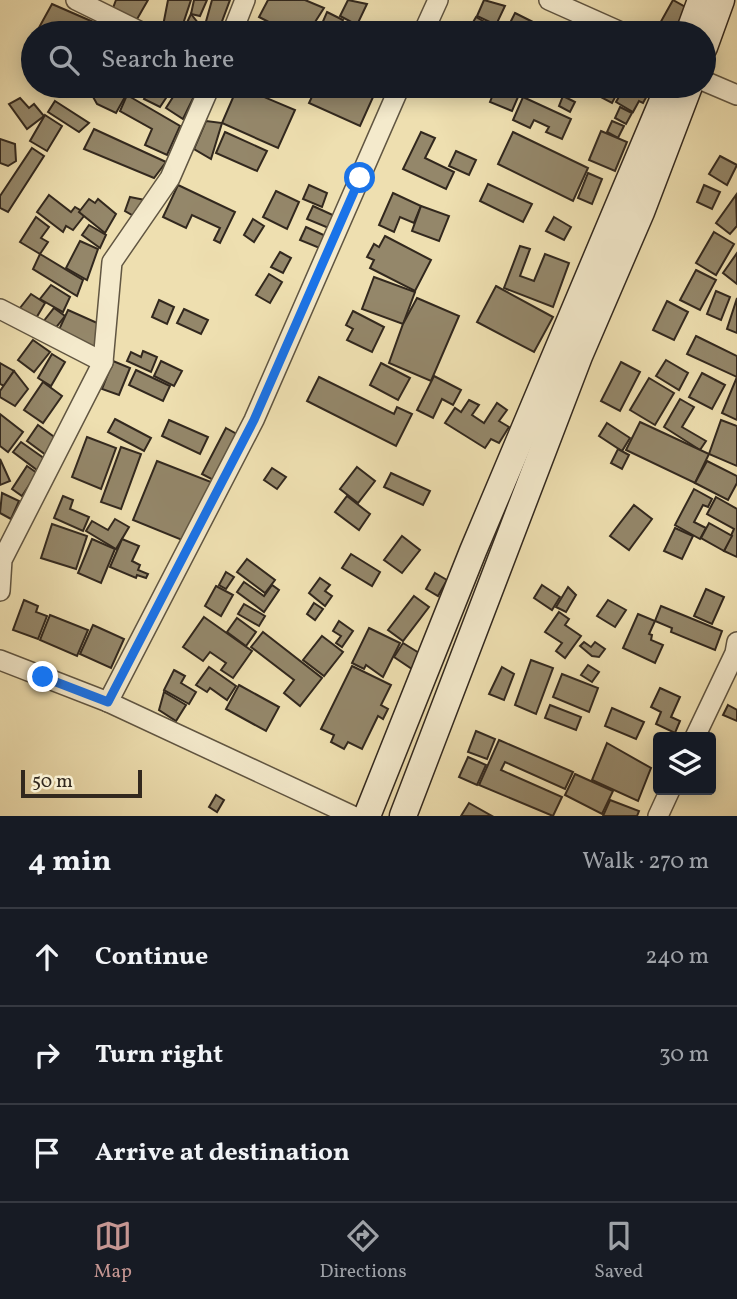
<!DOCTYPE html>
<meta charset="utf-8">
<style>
:root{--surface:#171b24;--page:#20242c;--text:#f1f3f6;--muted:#9ea1a6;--line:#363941;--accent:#c59692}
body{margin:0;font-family:Vollkorn,serif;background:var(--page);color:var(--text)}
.controls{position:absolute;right:21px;bottom:21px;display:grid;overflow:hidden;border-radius:7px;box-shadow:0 4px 18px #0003}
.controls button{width:63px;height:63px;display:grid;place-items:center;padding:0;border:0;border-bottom:2px solid var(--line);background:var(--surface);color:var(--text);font:35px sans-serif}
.scale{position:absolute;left:21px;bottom:18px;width:121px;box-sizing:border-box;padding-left:7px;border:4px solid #32281e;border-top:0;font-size:19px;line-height:24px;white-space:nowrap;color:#32281e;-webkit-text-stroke:5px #f4eacc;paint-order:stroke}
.stop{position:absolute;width:21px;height:21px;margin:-16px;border:5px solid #1a73e8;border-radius:50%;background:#fff}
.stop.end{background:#1a73e8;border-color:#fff;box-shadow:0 2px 7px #0008}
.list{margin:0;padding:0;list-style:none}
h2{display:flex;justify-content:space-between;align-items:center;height:91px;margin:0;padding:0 28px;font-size:30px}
h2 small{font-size:23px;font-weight:400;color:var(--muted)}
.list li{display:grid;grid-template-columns:46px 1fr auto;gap:21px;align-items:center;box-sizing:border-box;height:98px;padding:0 28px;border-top:2px solid var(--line)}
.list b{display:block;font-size:26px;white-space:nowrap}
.list em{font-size:23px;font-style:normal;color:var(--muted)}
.icon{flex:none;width:38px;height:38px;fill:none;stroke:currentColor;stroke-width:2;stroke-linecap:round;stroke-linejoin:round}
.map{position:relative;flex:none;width:737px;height:816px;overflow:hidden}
.search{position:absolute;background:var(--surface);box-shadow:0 4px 18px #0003;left:21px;right:21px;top:21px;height:77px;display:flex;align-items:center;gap:18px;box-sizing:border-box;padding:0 24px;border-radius:38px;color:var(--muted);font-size:26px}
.sheet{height:385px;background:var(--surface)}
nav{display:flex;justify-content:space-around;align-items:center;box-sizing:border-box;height:98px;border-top:2px solid var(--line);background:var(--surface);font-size:19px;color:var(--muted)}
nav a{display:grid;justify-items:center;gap:4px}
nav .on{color:var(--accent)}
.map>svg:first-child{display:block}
</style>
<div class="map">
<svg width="737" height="816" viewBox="0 0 737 816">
<rect width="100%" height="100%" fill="#eedfb0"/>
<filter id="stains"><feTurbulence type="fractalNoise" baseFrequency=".00286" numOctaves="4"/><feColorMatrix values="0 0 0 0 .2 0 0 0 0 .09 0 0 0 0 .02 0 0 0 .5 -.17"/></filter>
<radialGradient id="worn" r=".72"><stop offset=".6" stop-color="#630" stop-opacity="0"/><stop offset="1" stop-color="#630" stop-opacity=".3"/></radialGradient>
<g fill="#94876a" stroke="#32281e" stroke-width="2">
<polygon points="116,0 148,0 136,21 113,8"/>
<polygon points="168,0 191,0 180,33 162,31"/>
<polygon points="194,0 207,0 200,16 191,14"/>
<polygon points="212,0 230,0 218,32 205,25"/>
<polygon points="268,0 305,0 324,8 308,33 290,33 259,17"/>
<polygon points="348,0 367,4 357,25 340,16"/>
<polygon points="484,0 505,6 496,25 477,16"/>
<polygon points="673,0 687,8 673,33 659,25"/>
<polygon points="52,4 98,24 92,33 36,33"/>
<polygon points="327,12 343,20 337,33 318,33"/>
<polygon points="515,13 547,29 545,33 505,33"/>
<polygon points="191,14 202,28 200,33 182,33"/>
<polygon points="476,17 490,25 485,33 468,31"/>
<polygon points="33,39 33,67 23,60"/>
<polygon points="87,86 131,86 116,113 97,104"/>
<polygon points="150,86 174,86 160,107 144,99"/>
<polygon points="180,86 199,86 183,119 166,108"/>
<polygon points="238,86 295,110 278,148 222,123"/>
<polygon points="260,86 304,86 300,94 285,88 279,94"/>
<polygon points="317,86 378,86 360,126 309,103"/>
<polygon points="580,86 621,86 612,103"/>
<polygon points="625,86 652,87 643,103 639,101 633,112 616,102"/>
<polygon points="496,87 518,97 512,111 490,102"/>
<polygon points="127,95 180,126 167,155 145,145 152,129 120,111"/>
<polygon points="563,96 575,102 570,112 559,106"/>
<polygon points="523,97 571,119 562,139 546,132 549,127 534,120 530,128 513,120"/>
<polygon points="20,98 29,108 34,104 44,116 27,129 9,104"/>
<polygon points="55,101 89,123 79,132 48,112"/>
<polygon points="620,107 632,113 626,124 615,118"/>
<polygon points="45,115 62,126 47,151 30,141"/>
<polygon points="206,121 222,123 211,159 194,149"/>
<polygon points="612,121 624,126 618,138 607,132"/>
<polygon points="94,129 166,162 154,178 84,149"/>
<polygon points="601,131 627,142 615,171 589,160"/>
<polygon points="225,132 267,151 257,171 216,153"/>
<polygon points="421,132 435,138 425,158 454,172 446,189 403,169"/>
<polygon points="513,132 588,168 573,201 498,164"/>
<polygon points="0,139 15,144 16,161 8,166 0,163"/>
<polygon points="32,148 44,156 8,212 0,208 0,196"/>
<polygon points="456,151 476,160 469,175 449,166"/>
<polygon points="720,156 737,165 727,185 709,174"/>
<polygon points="588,173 602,179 592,204 578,198"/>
<polygon points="488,184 532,204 523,222 480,201"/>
<polygon points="178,185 235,212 220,243 214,240 220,228 192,215 186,228 163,217"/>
<polygon points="309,185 327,193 322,207 303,199"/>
<polygon points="704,185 720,192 712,209 697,202"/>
<polygon points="276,191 299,202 287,229 263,217"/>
<polygon points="393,193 421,206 414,223 400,217 394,232 379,225"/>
<polygon points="49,195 71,212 75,207 80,210 84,216 73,230 66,226 63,232 37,212"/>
<polygon points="736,195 737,226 730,234 716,223"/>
<polygon points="130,197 145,200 139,219 125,211"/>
<polygon points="89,199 95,203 98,199 116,214 105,233 79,212"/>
<polygon points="313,206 337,217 331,229 307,219"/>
<polygon points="421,206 449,216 439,241 412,231"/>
<polygon points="36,217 49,227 41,238 48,242 40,254 20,242"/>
<polygon points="554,217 571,227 564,240 546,231"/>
<polygon points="253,219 264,226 254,242 244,235"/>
<polygon points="89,225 106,235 100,248 82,235"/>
<polygon points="306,227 328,237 322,249 300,240"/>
<polygon points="714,232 734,244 716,275 696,263"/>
<polygon points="385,236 431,260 415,291 370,268 374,260 367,257 374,244 379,247"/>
<polygon points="80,241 98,249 87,280 66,268"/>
<polygon points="520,246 530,249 520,276 534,281 545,254 569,263 553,307 504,288"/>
<polygon points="280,252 291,258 283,273 271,267"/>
<polygon points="737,253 737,284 723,273"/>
<polygon points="40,254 83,280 77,296 33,269"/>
<polygon points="696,270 716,280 700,310 680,300"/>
<polygon points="269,274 282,282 270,303 256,295"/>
<polygon points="374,277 415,292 403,324 362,309"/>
<polygon points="51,285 70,297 63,312 40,299"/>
<polygon points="496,286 553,317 534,352 477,322"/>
<polygon points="716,291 730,297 721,320 707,314"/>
<polygon points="31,294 45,303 35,320 20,308"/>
<polygon points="417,298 459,316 431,381 389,363 403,324"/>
<polygon points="737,298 737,333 727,329"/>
<polygon points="159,300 174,307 167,324 152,317"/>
<polygon points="667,301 688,312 674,340 653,330"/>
<polygon points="54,308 65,316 54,330 43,322"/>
<polygon points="184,309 208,320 201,334 177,323"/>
<polygon points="68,310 104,326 93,350 57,334"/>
<polygon points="353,311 384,327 372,352 347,340 353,329 346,325"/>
<polygon points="696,336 737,356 737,377 687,354"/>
<polygon points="33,340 50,352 34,372 18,360"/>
<polygon points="143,351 157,357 151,372 127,361 131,352 141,357"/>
<polygon points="52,354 65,362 51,386 38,378"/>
<polygon points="666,360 688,373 679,390 656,376"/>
<polygon points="113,361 130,368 119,395 102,389"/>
<polygon points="161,361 182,371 174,386 154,376"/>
<polygon points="621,362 640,372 620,411 601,401"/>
<polygon points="0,363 14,371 4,386 0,384"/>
<polygon points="381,363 410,378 398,400 370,385"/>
<polygon points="136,370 170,386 163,401 129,385"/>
<polygon points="14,371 28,389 15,406 0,397 0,391"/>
<polygon points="702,373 725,385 712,409 689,397"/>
<polygon points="434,376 461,390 453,405 442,399 433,418 417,410"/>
<polygon points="319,377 394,414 397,407 412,414 396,446 307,401"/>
<polygon points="737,377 737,420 722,413"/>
<polygon points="649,378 674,393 655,425 630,410"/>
<polygon points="43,382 62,396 43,423 24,410"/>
<polygon points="680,399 694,407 682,427 706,441 700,450 664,427"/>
<polygon points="469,400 479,405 472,415 484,423 497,403 507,410 499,421 509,427 499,443 491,439 485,448 445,423 455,408 461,412"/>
<polygon points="0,414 23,432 8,452 0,446"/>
<polygon points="115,419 151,438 144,451 108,432"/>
<polygon points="169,420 208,437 200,454 162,436"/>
<polygon points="721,420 737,426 737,466 709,454"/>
<polygon points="640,422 709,454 695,483 626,450"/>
<polygon points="607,423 630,438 622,451 599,436"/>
<polygon points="38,425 57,439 46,455 27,441"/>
<polygon points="226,428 242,437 219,483 202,474"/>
<polygon points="87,437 116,448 101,489 72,477"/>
<polygon points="21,442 45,459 37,470 13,452"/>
<polygon points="121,447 141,454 121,509 101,502"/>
<polygon points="618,449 629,455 622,469 611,463"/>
<polygon points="0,459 10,481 0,485"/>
<polygon points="157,461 211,482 187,542 133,520"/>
<polygon points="707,461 737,476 737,483 728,500 695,483"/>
<polygon points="27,466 37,473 22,496 12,489"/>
<polygon points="357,467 375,481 358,503 340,489"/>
<polygon points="272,468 286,477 277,489 264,480"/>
<polygon points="391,473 430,491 423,505 384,487"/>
<polygon points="694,489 712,499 708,507 703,505 694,522 706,528 700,539 675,525"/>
<polygon points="2,493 19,501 11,519 0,513"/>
<polygon points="63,496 73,500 70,509 89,517 83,531 54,518"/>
<polygon points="347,496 370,514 359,530 335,512"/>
<polygon points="716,497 737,509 737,557 724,551 734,529 707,514"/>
<polygon points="634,505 652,519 629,550 610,536"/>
<polygon points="115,519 129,527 116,549 86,531 92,521 108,530"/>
<polygon points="709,523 732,536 724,551 701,538"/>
<polygon points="52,524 87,536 76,569 41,558"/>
<polygon points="675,528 693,536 682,559 664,551"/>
<polygon points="402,536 420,550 402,573 384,560"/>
<polygon points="92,539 115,549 101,583 78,573"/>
<polygon points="122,539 139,546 132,561 140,565 138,570 148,574 146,578 137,575 136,578 110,567"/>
<polygon points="351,554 380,572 372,586 342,568"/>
<polygon points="247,559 275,580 265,593 237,572"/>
<polygon points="226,572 234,577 226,589 219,585"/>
<polygon points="435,573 447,580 438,596 426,589"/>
<polygon points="320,578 330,585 325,591 332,596 325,606 309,593"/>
<polygon points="244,582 264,596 272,585 279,590 264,612 237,592"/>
<polygon points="542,585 560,597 552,610 534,598"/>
<polygon points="216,586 233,595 221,616 205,606"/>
<polygon points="568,587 576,595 566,612 556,607"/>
<polygon points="706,589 724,597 712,624 694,616"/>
<polygon points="414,596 429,607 403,641 388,630"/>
<polygon points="24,600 38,606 36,612 47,616 38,639 13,630"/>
<polygon points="608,600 626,610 615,627 597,616"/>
<polygon points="314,603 323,609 315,620 307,614"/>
<polygon points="244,604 265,616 259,626 238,614"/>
<polygon points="661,606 722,631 715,650 671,632 672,628 655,621"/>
<polygon points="559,612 569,619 565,625 581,636 565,658 556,651 562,643 545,632"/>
<polygon points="638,614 655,621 649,634 652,635 651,640 663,645 655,663 623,648"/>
<polygon points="50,615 88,630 77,656 40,640"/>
<polygon points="204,617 252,651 233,678 221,670 226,663 210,652 203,661 183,647"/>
<polygon points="237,618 256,632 246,646 227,632"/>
<polygon points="339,621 353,631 342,647 336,643 341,636 333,631"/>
<polygon points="93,625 124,639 111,668 80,654"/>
<polygon points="369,628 400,643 383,677 366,665 364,669 352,663"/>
<polygon points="263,632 322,678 300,706 284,693 294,680 251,647"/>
<polygon points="322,636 343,652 324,676 303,660"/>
<polygon points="584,642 591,647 595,642 605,649 599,657 592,656 580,646"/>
<polygon points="403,643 424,656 415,671 394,657"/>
<polygon points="531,660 553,668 536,714 515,705"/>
<polygon points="588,665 599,672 592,682 581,675"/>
<polygon points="352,666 391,685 381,705 388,709 383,719 378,716 362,749 348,742 344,749 331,742 334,735 321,729"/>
<polygon points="209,667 236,686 227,700 210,688 207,692 196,685"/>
<polygon points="502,667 514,674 504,700 489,694"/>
<polygon points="174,670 185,676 181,683 196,692 189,704 164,690"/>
<polygon points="562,674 598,688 589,712 553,697"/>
<polygon points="239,685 279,707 266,731 226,709"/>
<polygon points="660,688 680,697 671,717 680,721 675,733 656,724 661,712 651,707"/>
<polygon points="164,692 186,705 176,721 159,710"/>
<polygon points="550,705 581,717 576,730 545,718"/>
<polygon points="728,705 737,710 737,721 723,715"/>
<polygon points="612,708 644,722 636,739 605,726"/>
<polygon points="476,731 495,739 487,759 468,752"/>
<polygon points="499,740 573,772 565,789 505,762 501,770 562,797 553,816 479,785"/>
<polygon points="607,743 651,768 638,801 592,780"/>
<polygon points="468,757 486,765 477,785 459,777"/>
<polygon points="575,774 613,791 602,814 565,795"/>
<polygon points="216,795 224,800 217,812 209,807"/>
<polygon points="610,800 639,811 637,816 603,816"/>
<polygon points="469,803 492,816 461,816"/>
</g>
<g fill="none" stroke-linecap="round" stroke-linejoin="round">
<defs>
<g id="minor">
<polyline points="76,0 143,33"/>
<polyline points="549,0 623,33"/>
<polyline points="232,33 245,0"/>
<polyline points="423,33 438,0"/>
<polyline points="704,81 737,95"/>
<polyline points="0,309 103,362"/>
<polyline points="0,591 2,560 103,362 112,262 170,178 210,86"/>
<polyline points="0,660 108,702 353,816"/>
<polyline points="108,702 254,420 400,86"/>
<polyline points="695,737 735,653 737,642"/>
<polyline points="658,816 670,790"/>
</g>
<g id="secondary">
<polyline points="689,33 701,0"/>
<polyline points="704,47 721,0"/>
<polyline points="367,816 473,551 669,86"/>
<polyline points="403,816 579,356 641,212 689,86"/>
</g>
</defs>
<use href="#minor" stroke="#615642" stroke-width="22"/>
<use href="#secondary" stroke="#32281e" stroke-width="29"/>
<use href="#minor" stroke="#f4eacc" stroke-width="19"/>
<use href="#secondary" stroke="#f4eacc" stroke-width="26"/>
</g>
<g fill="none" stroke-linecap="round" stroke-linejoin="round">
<polyline stroke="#1a73e8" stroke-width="9" points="43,677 108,702 254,420 360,178"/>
</g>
<rect width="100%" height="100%" filter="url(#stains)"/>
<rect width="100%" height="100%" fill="url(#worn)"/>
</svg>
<div class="controls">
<button><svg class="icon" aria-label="layers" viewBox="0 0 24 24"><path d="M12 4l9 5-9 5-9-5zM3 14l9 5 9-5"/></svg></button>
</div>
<div class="scale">50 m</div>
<div class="stop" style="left:360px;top:178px"></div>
<div class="stop end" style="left:43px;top:677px"></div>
<div class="search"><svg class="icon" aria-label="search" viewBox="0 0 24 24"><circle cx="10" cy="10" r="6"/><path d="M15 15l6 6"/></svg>Search here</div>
</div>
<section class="sheet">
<h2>4 min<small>Walk · 270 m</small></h2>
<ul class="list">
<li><svg class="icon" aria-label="ahead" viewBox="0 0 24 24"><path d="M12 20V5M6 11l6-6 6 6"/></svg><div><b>Continue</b></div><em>240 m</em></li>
<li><svg class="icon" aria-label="right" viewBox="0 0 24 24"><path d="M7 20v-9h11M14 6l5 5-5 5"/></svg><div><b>Turn right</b></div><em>30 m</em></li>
<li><svg class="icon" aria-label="arrive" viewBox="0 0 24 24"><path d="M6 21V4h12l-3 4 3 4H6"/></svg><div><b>Arrive at destination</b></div></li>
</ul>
</section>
<nav>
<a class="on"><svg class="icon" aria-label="map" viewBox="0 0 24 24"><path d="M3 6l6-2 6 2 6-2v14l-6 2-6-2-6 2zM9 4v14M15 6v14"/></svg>Map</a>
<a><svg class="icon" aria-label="directions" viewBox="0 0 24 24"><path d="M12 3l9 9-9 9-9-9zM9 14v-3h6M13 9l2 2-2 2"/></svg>Directions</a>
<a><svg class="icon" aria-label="saved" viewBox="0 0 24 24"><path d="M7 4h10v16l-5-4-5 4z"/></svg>Saved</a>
</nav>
